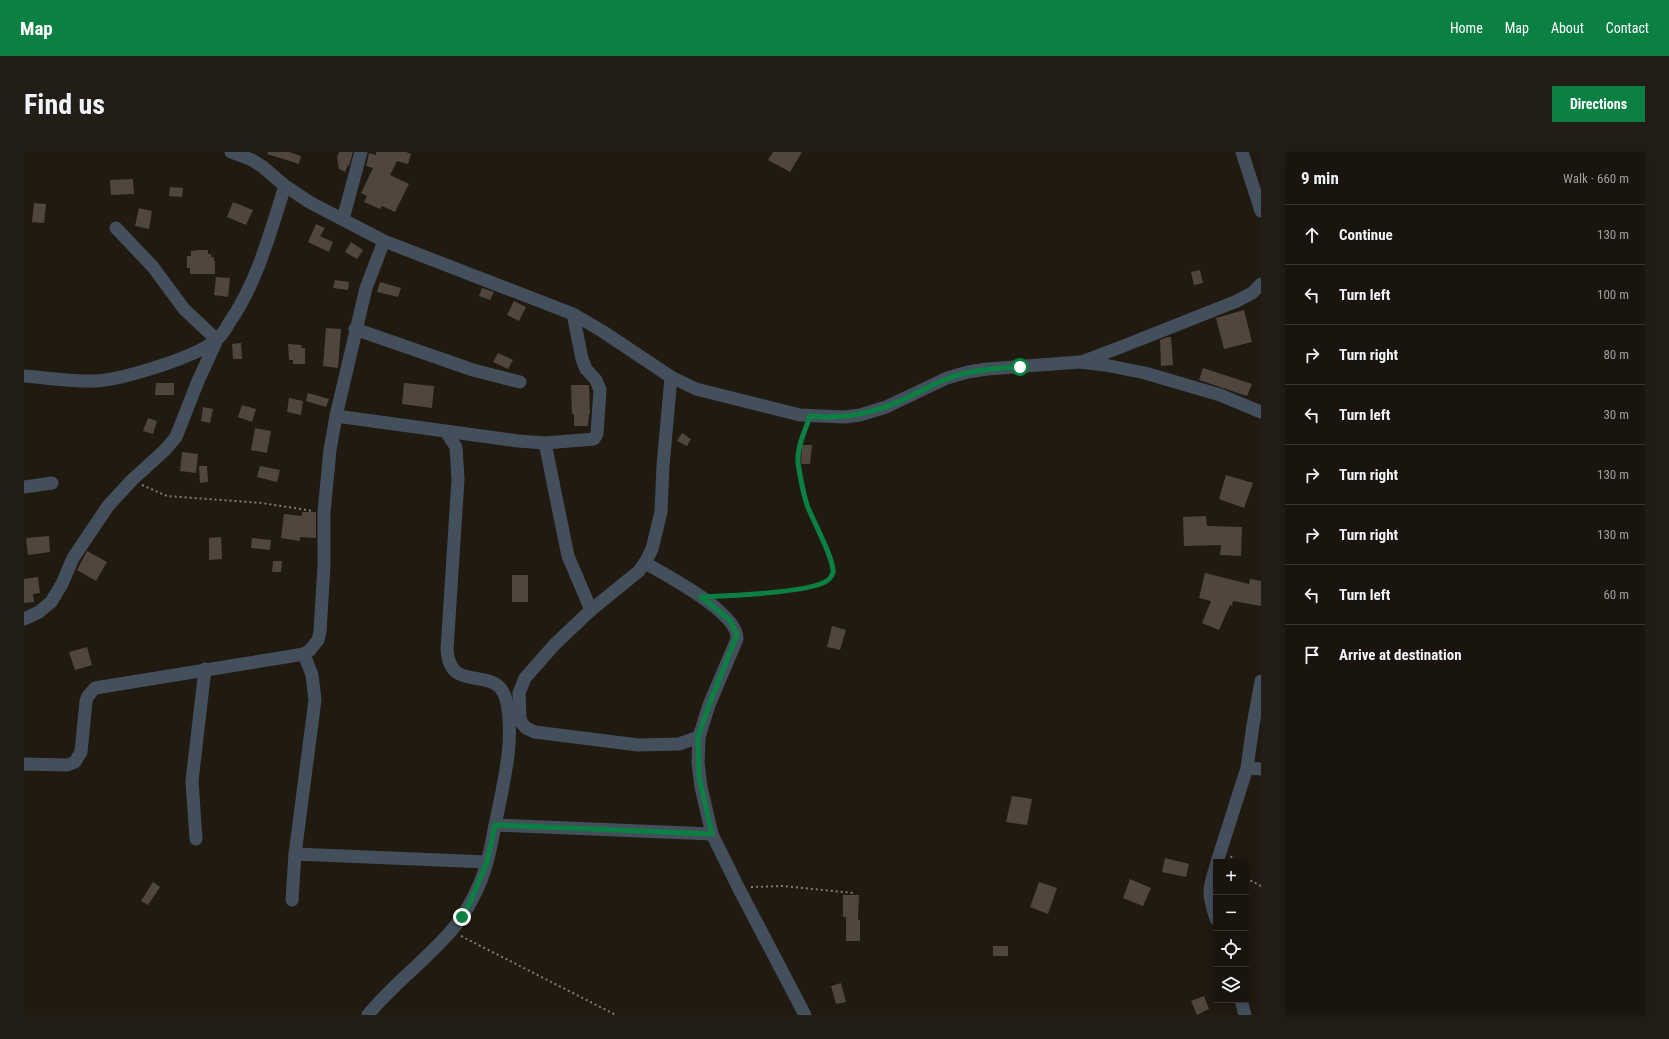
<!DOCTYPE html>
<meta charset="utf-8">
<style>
:root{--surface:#19140d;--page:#221d16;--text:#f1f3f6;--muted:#9f9e9d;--line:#37332e;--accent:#0b8043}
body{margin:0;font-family:"Roboto Condensed",sans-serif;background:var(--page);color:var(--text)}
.controls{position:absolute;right:12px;bottom:12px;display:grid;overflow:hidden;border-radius:0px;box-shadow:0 2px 10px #0003}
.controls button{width:36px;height:36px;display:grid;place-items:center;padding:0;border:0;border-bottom:1px solid var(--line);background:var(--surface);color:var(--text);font:20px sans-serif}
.stop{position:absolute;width:12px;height:12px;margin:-9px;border:3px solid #0b8043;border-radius:50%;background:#fff}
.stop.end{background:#0b8043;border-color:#fff;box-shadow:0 1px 4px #0008}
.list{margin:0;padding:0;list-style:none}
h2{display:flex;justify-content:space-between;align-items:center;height:52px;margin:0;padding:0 16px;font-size:17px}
h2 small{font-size:13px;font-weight:400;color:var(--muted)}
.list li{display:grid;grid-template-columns:26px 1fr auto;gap:12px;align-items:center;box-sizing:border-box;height:60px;padding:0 16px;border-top:1px solid var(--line)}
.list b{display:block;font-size:15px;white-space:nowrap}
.list em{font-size:13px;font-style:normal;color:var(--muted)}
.icon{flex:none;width:22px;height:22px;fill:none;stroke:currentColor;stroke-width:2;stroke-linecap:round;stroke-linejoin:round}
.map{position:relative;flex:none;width:1237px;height:863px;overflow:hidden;border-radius:0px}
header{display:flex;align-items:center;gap:24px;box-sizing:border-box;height:56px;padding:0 20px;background:var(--accent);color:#fff}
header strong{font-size:19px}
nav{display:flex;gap:22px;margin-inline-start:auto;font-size:14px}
.intro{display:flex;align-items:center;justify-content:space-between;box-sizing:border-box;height:96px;padding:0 24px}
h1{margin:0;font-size:28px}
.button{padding:10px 18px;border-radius:0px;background:var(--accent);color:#fff;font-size:14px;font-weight:700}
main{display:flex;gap:24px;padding:0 24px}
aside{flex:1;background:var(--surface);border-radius:0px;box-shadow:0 2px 10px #0003}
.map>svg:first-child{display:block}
</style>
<header>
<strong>Map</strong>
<nav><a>Home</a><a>Map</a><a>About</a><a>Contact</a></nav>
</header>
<div class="intro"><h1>Find us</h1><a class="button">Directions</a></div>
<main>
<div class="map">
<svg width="1237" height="863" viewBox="0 0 1237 863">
<rect width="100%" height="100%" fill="#211a11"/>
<g fill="#50463e">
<polygon points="244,0 265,0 277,4 275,12 243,2"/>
<polygon points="315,0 329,0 325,14 324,13 321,20 315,17 313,5"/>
<polygon points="352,0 382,0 387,2 384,12 373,9 366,23 385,32 371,60 358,54 356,57 340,50 343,44 337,41 349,16 342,14 345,1 355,4 352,3"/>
<polygon points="749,0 778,0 766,20 744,8"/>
<polygon points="109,27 110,42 87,43 86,28"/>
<polygon points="146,35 159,36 158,45 145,44"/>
<polygon points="209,50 229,58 222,73 203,65"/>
<polygon points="10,51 22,52 20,71 8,70"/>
<polygon points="115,56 128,59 125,77 111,74"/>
<polygon points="292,72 301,76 296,84 309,90 305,100 284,90"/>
<polygon points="327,90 339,98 333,107 321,100"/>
<polygon points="174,98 184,98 184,102 187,102 187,105 190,105 190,109 191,109 191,122 166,122 166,116 163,116 163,104 167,104 167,99"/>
<polygon points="1176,118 1179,131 1170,133 1167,120"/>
<polygon points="192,125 206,126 204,145 190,143"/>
<polygon points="311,128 325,130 324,138 309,136"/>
<polygon points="356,130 377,136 374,145 353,140"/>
<polygon points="458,136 470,140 466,148 455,144"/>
<polygon points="490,149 502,155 495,169 483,163"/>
<polygon points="1220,158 1228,190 1200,197 1192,166"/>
<polygon points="302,176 317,177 314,216 299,214"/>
<polygon points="1144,185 1147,185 1149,213 1137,214 1136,188"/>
<polygon points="217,191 218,207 209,207 208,192"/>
<polygon points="264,192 278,193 277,196 281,196 281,212 269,212 269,208 265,208"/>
<polygon points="474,201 489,208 484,217 469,210"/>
<polygon points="1179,216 1228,232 1223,244 1175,228"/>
<polygon points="132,231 150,231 150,243 131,243"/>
<polygon points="380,231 410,234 408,256 378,252"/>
<polygon points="547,233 565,233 566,261 565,262 564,274 550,274 550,262 548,262"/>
<polygon points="284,241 305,247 302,255 282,249"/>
<polygon points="265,246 279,249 277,263 263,260"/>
<polygon points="218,253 232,257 228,270 214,265"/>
<polygon points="179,255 189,257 186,271 177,269"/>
<polygon points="124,266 133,269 129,282 119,279"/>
<polygon points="231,276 247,279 243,301 227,298"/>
<polygon points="658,281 667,287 663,294 653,289"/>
<polygon points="778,293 788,293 786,312 777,312"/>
<polygon points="158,300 174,302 172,321 156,319"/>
<polygon points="175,314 183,314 184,330 176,331"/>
<polygon points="236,314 256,318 253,330 233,325"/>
<polygon points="1202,323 1229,331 1220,356 1195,347"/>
<polygon points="278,360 292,360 292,386 276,385 276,389 257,386 260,362 278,364"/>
<polygon points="1182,364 1183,374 1218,375 1217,404 1196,403 1197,393 1160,394 1159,365"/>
<polygon points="25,384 26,400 4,403 2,386"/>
<polygon points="197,385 198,407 185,408 185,386"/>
<polygon points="228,386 247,388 246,398 227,396"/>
<polygon points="63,399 83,410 72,429 53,418"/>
<polygon points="249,409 258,409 257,420 248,420"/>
<polygon points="1181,421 1225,432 1226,427 1237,429 1237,454 1209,449 1208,454 1206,453 1195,478 1178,471 1187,449 1175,446"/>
<rect x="488" y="423" width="16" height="27"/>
<polygon points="14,425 16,441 9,442 10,450 0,451 0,427"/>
<polygon points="808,474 822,478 816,498 803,495"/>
<polygon points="63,495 68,513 51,518 45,500"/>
<polygon points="988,644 1008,647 1003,673 982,670"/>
<polygon points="1141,706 1165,712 1162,725 1138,720"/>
<polygon points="1106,727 1127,736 1119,754 1099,746"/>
<polygon points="129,730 136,735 124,753 117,749"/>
<polygon points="1015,730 1033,736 1024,762 1006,755"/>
<polygon points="819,743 835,743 834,768 836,768 836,789 822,789 822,765 819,765"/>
<rect x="969" y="794" width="15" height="10"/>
<polygon points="817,831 822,850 812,852 807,834"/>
<polygon points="1180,844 1185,857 1173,863 1167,849"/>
</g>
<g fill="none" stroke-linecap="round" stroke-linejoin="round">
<g stroke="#827c74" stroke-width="2" stroke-dasharray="2 3" stroke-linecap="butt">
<polyline points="118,333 143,344 238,351 289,359"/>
<path d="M696,444C720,443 793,441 807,424C813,412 788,367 783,353C779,340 776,324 774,311C773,298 778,287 782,275"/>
<polyline points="1207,704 1209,710"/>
<polyline points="1222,726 1237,734"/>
<polyline points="727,735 759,734 830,741"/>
<polyline points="437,784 592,863"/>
</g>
<g stroke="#434f5b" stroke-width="13">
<polyline points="207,0 228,8 239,15 261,34 287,51 360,89 549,162 578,179 647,225 672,237 776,263 820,265 836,263 862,255 923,226 944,220 963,217 1056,210 1081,213 1121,221 1196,243 1237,260"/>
<polyline points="1218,0 1237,59"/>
<polyline points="319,67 337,0"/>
<polyline points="331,177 449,218 496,230"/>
<polyline points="1060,209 1097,195 1213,149 1228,141 1237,132"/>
<path d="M0,224C24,226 49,230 73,229C99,227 173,205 192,188C197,184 202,177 205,171C233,131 246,81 261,34"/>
<polyline points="647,225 639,314 637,360 628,397 622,409 615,419 567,458 531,492 501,526 495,541 496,565 497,570 502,576 511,580 614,593 655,592 675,585"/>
<polyline points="312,264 494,289 521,291 570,287 573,282 576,238 572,228 562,217 558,207 549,162"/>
<polyline points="521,291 544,404 567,458"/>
<polyline points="0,335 28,331"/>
<path d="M621,411C642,423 715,461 713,487L685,553L675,585L674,611L677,635L688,682L714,735L781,863"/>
<polyline points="0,467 15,460 27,450 38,432 49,406 84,354 108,328 141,298 152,285 174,229 193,188 160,157 129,115 92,76"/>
<polyline points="0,612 43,613 51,610 57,600 62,549 64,544 71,536 280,502 286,498 294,488 296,480 300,414 300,360 306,298 312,264 342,136 360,89"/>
<polyline points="1223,616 1237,617"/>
<polyline points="471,673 688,682"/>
<polyline points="172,687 168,629 181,517"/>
<polyline points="271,702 463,710"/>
<polyline points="1193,710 1223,616 1229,573 1237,529"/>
<path d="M1192,714C1184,738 1184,743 1192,767"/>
<polyline points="268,748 271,702 291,548 288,523 280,502"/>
<polyline points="1217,848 1221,863"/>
<path d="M344,863C350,855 357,848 364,841C385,820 408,801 427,779C443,761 457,733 463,710C468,693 470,676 474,659C481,624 490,587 483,551C474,508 426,546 423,497L434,328L432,295L422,280"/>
</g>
</g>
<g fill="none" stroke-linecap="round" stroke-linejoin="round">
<path stroke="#0b8043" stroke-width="5" d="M438,765L446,751L463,710L471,673L688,682L675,625L674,585L685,553L713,483L706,468L677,445C699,444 790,441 804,428C806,427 808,423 809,421C811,408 788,367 783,353C779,340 776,324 774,311C773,294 781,279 786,264C813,267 836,264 861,255C883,248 903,234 925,226C948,218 972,216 996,215"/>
</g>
</svg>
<div class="controls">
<button>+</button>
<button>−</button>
<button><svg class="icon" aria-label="locate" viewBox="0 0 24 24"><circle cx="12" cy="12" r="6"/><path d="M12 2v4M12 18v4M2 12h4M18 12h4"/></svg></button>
<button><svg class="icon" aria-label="layers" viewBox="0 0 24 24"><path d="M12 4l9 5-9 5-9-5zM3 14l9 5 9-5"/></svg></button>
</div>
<div class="stop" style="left:996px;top:215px"></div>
<div class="stop end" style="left:438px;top:765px"></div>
</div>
<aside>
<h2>9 min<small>Walk · 660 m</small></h2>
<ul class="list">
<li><svg class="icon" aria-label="ahead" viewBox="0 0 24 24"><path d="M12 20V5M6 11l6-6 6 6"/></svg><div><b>Continue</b></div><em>130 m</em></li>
<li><svg class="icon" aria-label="left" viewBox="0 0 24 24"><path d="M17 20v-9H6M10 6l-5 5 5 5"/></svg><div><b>Turn left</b></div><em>100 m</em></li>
<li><svg class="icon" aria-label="right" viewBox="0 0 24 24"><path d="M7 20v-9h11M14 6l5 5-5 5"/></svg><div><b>Turn right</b></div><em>80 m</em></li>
<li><svg class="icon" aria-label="left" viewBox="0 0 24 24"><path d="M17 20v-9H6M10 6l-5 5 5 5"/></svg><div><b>Turn left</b></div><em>30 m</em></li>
<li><svg class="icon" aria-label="right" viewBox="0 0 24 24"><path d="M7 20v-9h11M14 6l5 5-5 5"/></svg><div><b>Turn right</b></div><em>130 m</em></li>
<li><svg class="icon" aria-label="right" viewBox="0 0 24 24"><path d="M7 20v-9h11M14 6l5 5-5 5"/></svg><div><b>Turn right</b></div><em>130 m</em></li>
<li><svg class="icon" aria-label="left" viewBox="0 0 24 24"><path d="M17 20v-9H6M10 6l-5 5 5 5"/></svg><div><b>Turn left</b></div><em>60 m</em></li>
<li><svg class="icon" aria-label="arrive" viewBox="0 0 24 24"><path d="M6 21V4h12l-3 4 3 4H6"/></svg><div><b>Arrive at destination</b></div></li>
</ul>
</aside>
</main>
